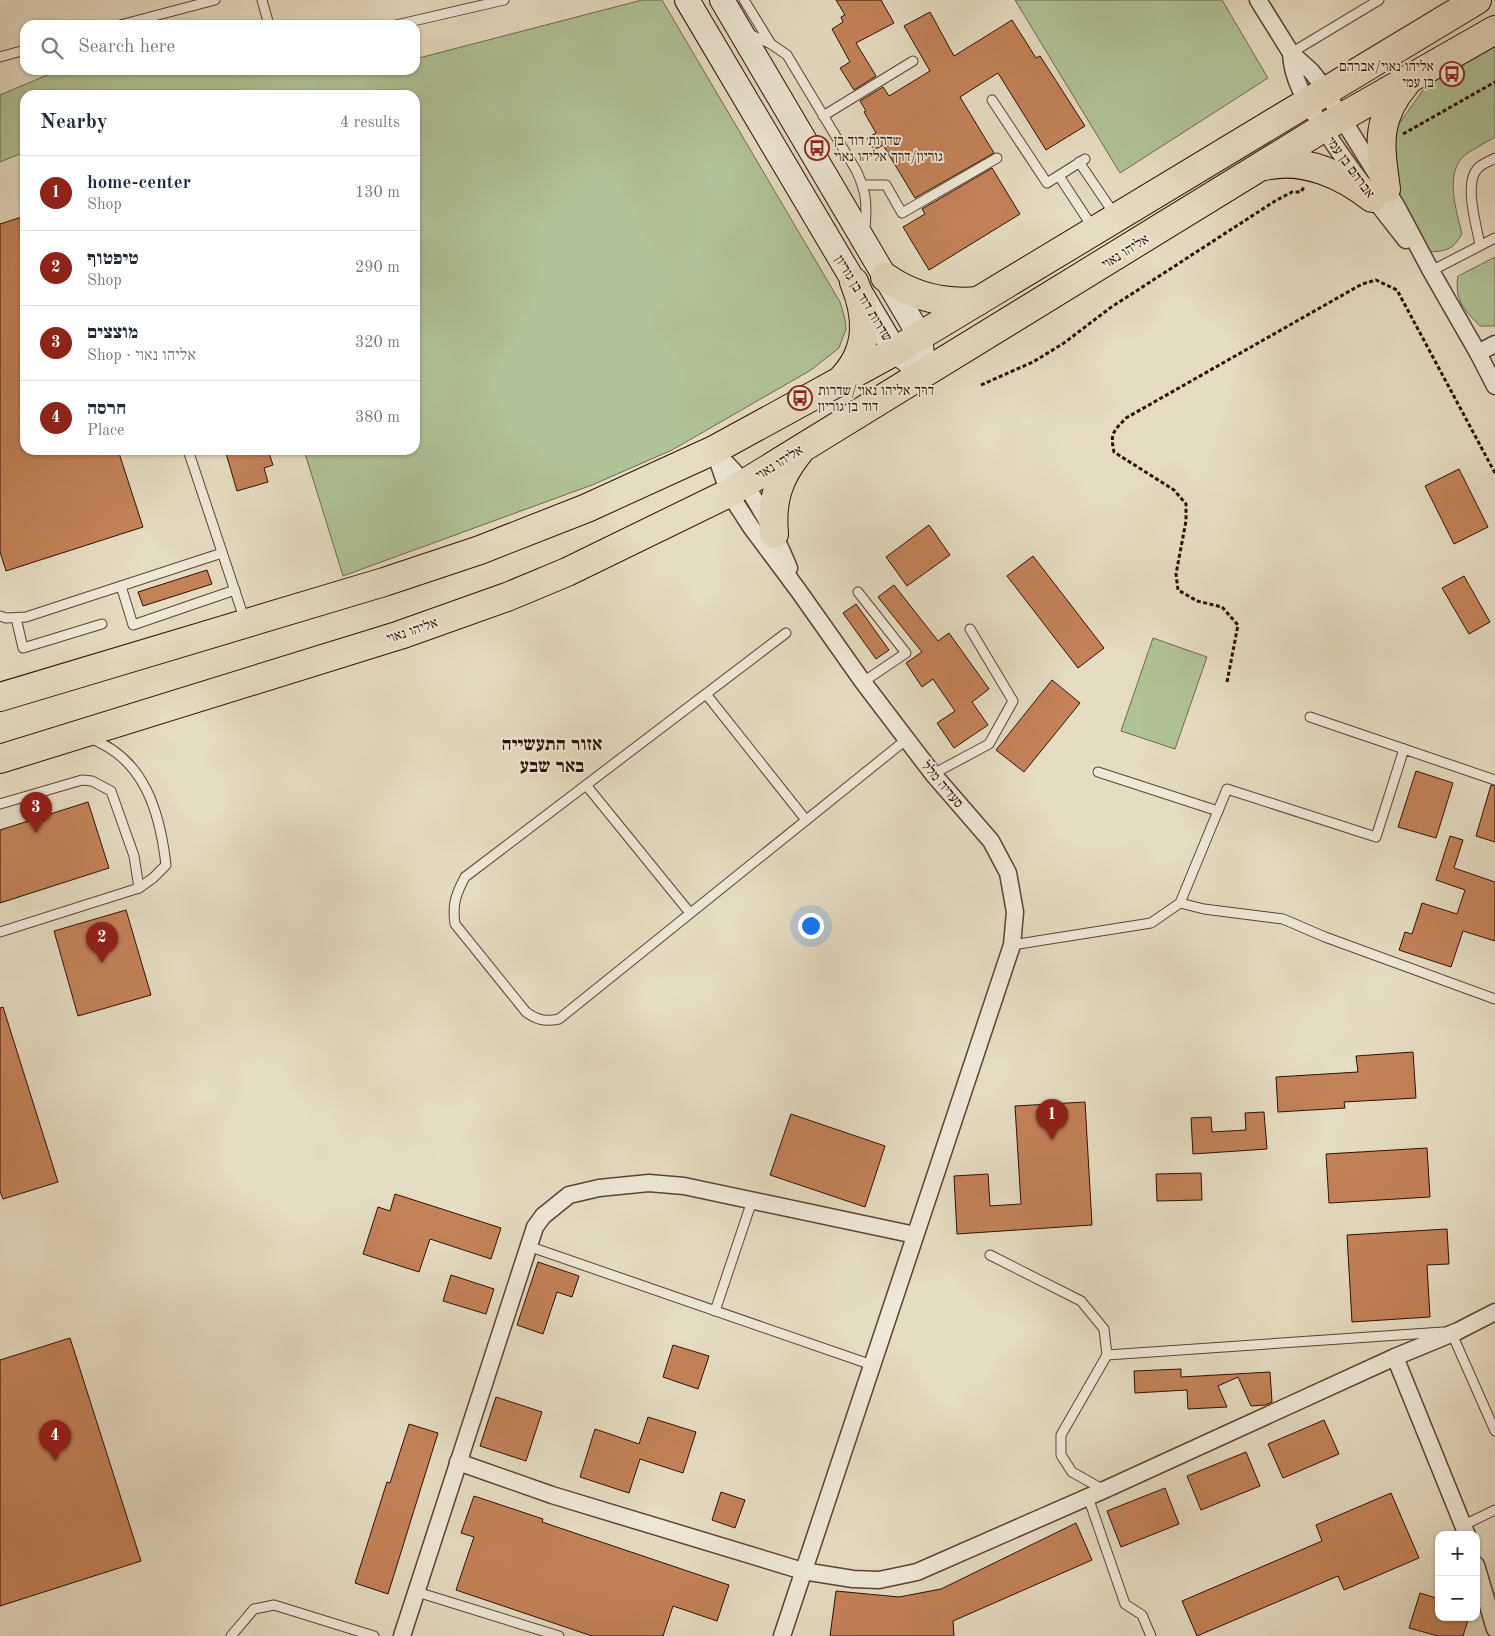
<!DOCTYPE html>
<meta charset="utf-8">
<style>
:root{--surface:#fff;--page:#f6f6f7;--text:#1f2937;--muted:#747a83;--line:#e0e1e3;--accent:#8f2418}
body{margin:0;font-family:"Old Standard TT","Frank Ruhl Libre",serif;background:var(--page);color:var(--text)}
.controls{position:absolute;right:15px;bottom:15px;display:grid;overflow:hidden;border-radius:10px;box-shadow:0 1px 4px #0004}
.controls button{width:45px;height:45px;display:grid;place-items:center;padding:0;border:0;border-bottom:1px solid var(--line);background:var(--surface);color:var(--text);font:25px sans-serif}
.you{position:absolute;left:810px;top:925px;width:18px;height:18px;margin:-12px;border:4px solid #fff;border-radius:50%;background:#1a73e8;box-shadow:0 0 0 8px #1a73e833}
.badge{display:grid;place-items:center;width:32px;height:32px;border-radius:50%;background:var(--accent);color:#fff;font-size:16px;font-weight:700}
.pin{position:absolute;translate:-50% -41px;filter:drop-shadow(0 1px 2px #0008)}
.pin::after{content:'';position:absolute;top:26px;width:18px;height:15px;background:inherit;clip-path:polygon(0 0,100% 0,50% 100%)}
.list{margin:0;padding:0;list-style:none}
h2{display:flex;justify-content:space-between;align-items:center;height:65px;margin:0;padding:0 20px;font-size:21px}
h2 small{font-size:16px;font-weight:400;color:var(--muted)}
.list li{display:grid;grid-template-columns:32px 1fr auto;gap:15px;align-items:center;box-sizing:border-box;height:75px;padding:0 20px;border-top:1px solid var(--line)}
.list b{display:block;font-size:19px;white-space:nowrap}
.list p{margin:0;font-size:16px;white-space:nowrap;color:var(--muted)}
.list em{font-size:16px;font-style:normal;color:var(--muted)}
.icon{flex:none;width:28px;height:28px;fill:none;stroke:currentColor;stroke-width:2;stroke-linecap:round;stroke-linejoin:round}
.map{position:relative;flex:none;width:1495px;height:1636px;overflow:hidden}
.search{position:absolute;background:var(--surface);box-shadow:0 1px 4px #0004;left:20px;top:20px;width:400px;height:55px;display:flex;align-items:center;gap:12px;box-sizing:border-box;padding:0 18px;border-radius:15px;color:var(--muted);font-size:19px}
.panel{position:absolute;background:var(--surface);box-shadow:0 1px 4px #0004;left:20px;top:90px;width:400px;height:365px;border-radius:15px}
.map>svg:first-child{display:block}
</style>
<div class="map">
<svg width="1495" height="1636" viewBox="0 0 1495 1636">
<rect width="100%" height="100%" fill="#e6dcc2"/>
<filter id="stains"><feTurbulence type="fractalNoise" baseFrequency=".004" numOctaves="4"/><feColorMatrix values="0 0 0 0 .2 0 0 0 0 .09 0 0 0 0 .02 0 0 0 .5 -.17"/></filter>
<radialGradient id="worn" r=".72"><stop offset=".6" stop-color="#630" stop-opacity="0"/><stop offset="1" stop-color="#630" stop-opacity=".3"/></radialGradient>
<g fill="#b0c297" stroke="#70684e">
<polygon points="642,0 662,0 840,302 845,319 846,329 839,348 811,370 672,450 592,485 343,576 304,450 415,450 415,95 25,95 25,152 0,162 0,95 59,70 415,70 415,59"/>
<polygon points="1015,0 1222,0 1268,78 1120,173"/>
<path d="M1495,46V137C1487,142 1467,152 1462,158C1445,176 1457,213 1462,234C1452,251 1446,251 1427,252L1389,176L1396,128L1426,86Z"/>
<path d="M1495,257V326H1480C1464,310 1454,299 1458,276Z"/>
<polygon points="1153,638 1207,657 1175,749 1121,731"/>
</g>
<g fill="#c48259" stroke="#2f0f04">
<polygon points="836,0 881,0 894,23 856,43 876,76 854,90 840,68 850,62 832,29 843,22 841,17 845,15"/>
<polygon points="930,12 954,56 1012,20 1036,58 1040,56 1085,126 1046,150 998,73 960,97 994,153 915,198 883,145 874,150 867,138 876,133 864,112 866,111 860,101 883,87 889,96 930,71 904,26"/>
<polygon points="992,168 1020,214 929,270 903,227 925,214 922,209"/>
<polygon points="25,216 25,450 118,450 143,527 6,571 0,552 0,224"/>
<polygon points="225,450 268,450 273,465 264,468 268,482 237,491"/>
<polygon points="1459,469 1488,527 1454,544 1425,486"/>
<polygon points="929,525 950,555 907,586 886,557"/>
<polygon points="1033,556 1104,648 1078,668 1007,576"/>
<polygon points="207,570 212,584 143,606 138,592"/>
<polygon points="1464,576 1490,622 1469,634 1442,588"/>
<polygon points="894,585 938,641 949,633 989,689 972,702 988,725 954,748 937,723 955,711 933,679 922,687 906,663 922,652 878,597"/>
<polygon points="856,604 889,650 876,659 843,613"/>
<polygon points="1052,680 1080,703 1024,772 996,750"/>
<polygon points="1416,771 1453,783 1436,838 1398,827"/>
<polygon points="1491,785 1495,786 1495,842 1476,836"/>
<polygon points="88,802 109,868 0,903 0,830"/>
<polygon points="1450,836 1463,840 1454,868 1495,882 1495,941 1463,931 1451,967 1399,950 1405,932 1412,934 1422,903 1457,914 1465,890 1436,880"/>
<polygon points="126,910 151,995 78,1016 54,931"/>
<polygon points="3,1007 58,1182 3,1199 0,1191 0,1008"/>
<polygon points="1413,1052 1416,1098 1344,1102 1345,1108 1278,1112 1276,1077 1358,1072 1356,1056"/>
<polygon points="1085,1102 1092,1225 957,1234 954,1176 988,1174 990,1206 1021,1204 1015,1106"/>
<polygon points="1264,1112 1267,1149 1193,1154 1191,1118 1211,1117 1212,1132 1246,1130 1245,1113"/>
<polygon points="791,1114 885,1146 865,1207 770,1175"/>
<polygon points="1427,1148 1430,1197 1329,1203 1326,1154"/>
<polygon points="1201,1173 1202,1200 1157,1201 1156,1174"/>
<polygon points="395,1194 501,1228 491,1259 430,1239 419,1272 363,1254 378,1207 390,1211"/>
<polygon points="1447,1229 1449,1264 1427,1265 1430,1317 1352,1322 1347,1235"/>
<polygon points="538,1262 579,1276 572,1297 557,1292 543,1334 517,1325"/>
<polygon points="451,1275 494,1289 486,1314 443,1301"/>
<polygon points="70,1338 141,1561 0,1606 0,1360"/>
<polygon points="673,1345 709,1356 698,1389 663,1377"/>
<polygon points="1181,1369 1181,1377 1270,1372 1272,1402 1265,1405 1251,1406 1238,1377 1218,1386 1227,1407 1188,1409 1187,1390 1135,1393 1134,1371"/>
<polygon points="496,1397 542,1412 526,1461 480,1446"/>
<polygon points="648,1417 696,1432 683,1473 640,1459 629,1493 580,1477 595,1429 639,1444"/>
<polygon points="1324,1420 1339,1454 1283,1478 1268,1444"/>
<polygon points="409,1424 438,1433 388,1594 355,1583 387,1482 390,1483"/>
<polygon points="1246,1452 1260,1486 1201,1510 1187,1476"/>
<polygon points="1165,1488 1179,1524 1121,1547 1107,1511"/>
<polygon points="721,1492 745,1500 735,1528 712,1520"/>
<polygon points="1391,1493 1419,1558 1344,1590 1338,1576 1197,1636 1182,1601 1322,1541 1316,1525"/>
<polygon points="474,1496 543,1519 542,1522 729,1585 717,1621 673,1606 663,1636 592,1636 456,1590 474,1537 461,1533"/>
<polygon points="1076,1523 1092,1560 953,1621 954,1636 830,1636 836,1591 899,1597 941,1589"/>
<polygon points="1420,1593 1439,1599 1439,1617 1469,1617 1463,1636 1438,1636 1409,1628"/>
</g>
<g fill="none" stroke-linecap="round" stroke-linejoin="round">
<defs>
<g id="lane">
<polyline points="262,0 269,25"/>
<polyline points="744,0 771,44"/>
<polyline points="120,25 215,0"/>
<polyline points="396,25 504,0"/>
<path d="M747,33L771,44L787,55L856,170C867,193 867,205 865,230"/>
<polyline points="1291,53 1379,0"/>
<polyline points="0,57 25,50"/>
<polyline points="992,100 1047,183 1085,159"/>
<polyline points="823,116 913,61"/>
<polyline points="1079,162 1115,215"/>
<polyline points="1059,176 1093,228"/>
<polyline points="863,185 886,185 902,213 997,158"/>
<path d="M1480,245C1477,227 1463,183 1478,168C1482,164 1490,161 1495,158"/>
<polyline points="1431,271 1495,238"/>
<polyline points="188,450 245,621"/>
<polyline points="121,586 133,625 235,590"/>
<polyline points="858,592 906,653 863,682"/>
<polyline points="0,616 6,618 26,617 222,553"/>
<polyline points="16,618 23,648 102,624"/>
<path d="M786,633L465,877C456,894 452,904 455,924L526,1012C537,1020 545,1022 559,1019L907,739"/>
<polyline points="706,694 806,820"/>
<polyline points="1310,717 1404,749"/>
<polyline points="1098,772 1218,811"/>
<polyline points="933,774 989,744 1013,701 970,629"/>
<polyline points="586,785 690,913"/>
<polyline points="0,804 82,780 92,781 111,791 134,856 139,888"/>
<polyline points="1180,903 1204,909 1283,919 1325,937 1495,999"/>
<path d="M0,932L139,888L153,878L166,865C160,813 145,758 89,738"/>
<polyline points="1012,945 1151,923 1180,903 1227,789 1376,837 1404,749 1495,780"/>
<polyline points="528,1246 872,1365"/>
<polyline points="990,1255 1081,1301 1104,1329 1107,1355 1061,1435 1061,1455 1072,1472 1104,1490"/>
<polyline points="715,1311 752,1201"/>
<polyline points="1452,1334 1495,1431"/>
<polyline points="1107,1355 1443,1332"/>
<polyline points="1088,1497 1125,1604 1142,1615 1151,1636"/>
<polyline points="1464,1525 1495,1510"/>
<polyline points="417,1592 559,1636"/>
<polyline points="231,1636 254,1609 274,1605 374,1636"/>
</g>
<g id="street">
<polyline points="1258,0 1291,53 1311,71 1319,81 1397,207 1431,271 1478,353 1495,386"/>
<path d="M1291,53C1292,80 1306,101 1320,123C1346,164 1376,202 1406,240"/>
<polyline points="1478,353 1495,344"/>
<polyline points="714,450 729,493 751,527 798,590 863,682 933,774 991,841 1008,873 1015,912 1012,945 782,1636"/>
<path d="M719,456C728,465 738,475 745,485C763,510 777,539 789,568"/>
<polyline points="1395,1357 1467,1535"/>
<polyline points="458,1462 552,1495 803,1571 853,1579 879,1580 917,1572 1104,1490 1395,1357 1458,1331 1495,1312"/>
<polyline points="1476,1565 1495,1629"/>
<polyline points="402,1636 535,1227 543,1216 569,1195 599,1188 649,1183 684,1186 915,1235"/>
</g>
<g id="secondary">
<polyline points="687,0 895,351 925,374"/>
<polyline points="722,0 920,336 922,355"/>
</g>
<g id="highway">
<path d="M1265,166C1304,157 1343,175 1372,198"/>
<path d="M1386,189C1380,146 1375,119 1406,83"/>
<path d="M885,277C913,297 945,304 978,301"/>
<path d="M843,378C870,349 868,316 854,282"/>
<path d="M774,534C771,501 778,478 799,452"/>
<polyline points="0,697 384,582 480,550 587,508 714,450 895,351 1477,0"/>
<polyline points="0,759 400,635 507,597 567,572 729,493 1323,128 1495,30"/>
</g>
</defs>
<use href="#lane" stroke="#5d4234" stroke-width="11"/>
<use href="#street" stroke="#5d4234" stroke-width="19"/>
<use href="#secondary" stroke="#2f0f04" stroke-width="26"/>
<use href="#highway" stroke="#2f0f04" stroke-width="30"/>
<g stroke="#2f0f04" stroke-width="3" stroke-dasharray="4 2.5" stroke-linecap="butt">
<polyline points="1403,134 1495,82"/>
<polyline points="981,385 1033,362 1064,343 1110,308 1275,201 1292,192 1301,192 1304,187"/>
<path d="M1227,682L1238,625L1222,607L1197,601L1178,590L1176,574L1186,521V504L1174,490L1114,452C1110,433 1113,432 1126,418L1362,284L1376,280L1397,290L1495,473"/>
</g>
<use href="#lane" stroke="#efe8d7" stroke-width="9"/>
<use href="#street" stroke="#efe8d7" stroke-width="16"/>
<use href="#secondary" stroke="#efe8d7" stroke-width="24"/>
<use href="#highway" stroke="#e6dcc2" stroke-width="28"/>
</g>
<defs>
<symbol id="bus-ring" viewBox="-11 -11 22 22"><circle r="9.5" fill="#efe8d7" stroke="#8f2418" stroke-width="1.5"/><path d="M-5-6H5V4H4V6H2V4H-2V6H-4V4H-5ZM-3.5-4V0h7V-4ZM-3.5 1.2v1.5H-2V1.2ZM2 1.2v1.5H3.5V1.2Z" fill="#8f2418"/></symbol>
</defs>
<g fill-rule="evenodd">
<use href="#bus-ring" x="1438" y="60" width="28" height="28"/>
<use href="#bus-ring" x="803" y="134" width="28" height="28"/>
<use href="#bus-ring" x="786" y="384" width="28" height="28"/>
</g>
<g text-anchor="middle" stroke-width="4" stroke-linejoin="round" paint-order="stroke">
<g font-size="14" fill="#2f0f04" stroke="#efe8d7" text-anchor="start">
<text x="1434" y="71" text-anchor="end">אליהו נאוי/אברהם<tspan x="1434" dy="16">בן עמי</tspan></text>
<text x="834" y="145">שדרות דוד בן<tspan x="834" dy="16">גוריון/דרך אליהו נאוי</tspan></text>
<text x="818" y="395">דרך אליהו נאוי/שדרות<tspan x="818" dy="16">דוד בן גוריון</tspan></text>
</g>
<g font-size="14" fill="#2f0f04" stroke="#efe8d7">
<text transform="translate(1351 167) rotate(54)" y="5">אברהם בן עמי</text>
<text transform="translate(1125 251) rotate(-32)" y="5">אליהו נאוי</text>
<text transform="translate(864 298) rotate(59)" y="5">שדרות דוד בן גוריון</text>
<text transform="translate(779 462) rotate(-32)" y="5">אליהו נאוי</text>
<text transform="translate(412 630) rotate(-19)" y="5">אליהו נאוי</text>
<text transform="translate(943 784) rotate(50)" y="5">סעדיה מלל</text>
</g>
<g font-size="19" font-weight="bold" fill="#2f0f04" stroke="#efe8d7">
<text x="552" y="750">אזור התעשייה<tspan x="552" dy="22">באר שבע</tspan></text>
</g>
</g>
<rect width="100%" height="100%" filter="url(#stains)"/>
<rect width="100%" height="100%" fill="url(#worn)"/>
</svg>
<div class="controls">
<button>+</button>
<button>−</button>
</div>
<div class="you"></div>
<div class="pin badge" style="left:1052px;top:1140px">1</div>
<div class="pin badge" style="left:102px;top:963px">2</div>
<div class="pin badge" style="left:36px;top:833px">3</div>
<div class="pin badge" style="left:55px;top:1461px">4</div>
<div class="search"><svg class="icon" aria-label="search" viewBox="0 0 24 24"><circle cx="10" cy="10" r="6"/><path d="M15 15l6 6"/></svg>Search here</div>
<section class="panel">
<h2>Nearby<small>4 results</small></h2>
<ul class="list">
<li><span class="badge">1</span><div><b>home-center</b><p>Shop</p></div><em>130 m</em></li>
<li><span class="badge">2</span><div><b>טיפטוף</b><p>Shop</p></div><em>290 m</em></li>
<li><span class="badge">3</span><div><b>מוצצים</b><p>Shop · אליהו נאוי</p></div><em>320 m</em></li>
<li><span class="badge">4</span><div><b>חרסה</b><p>Place</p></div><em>380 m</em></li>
</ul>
</section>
</div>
